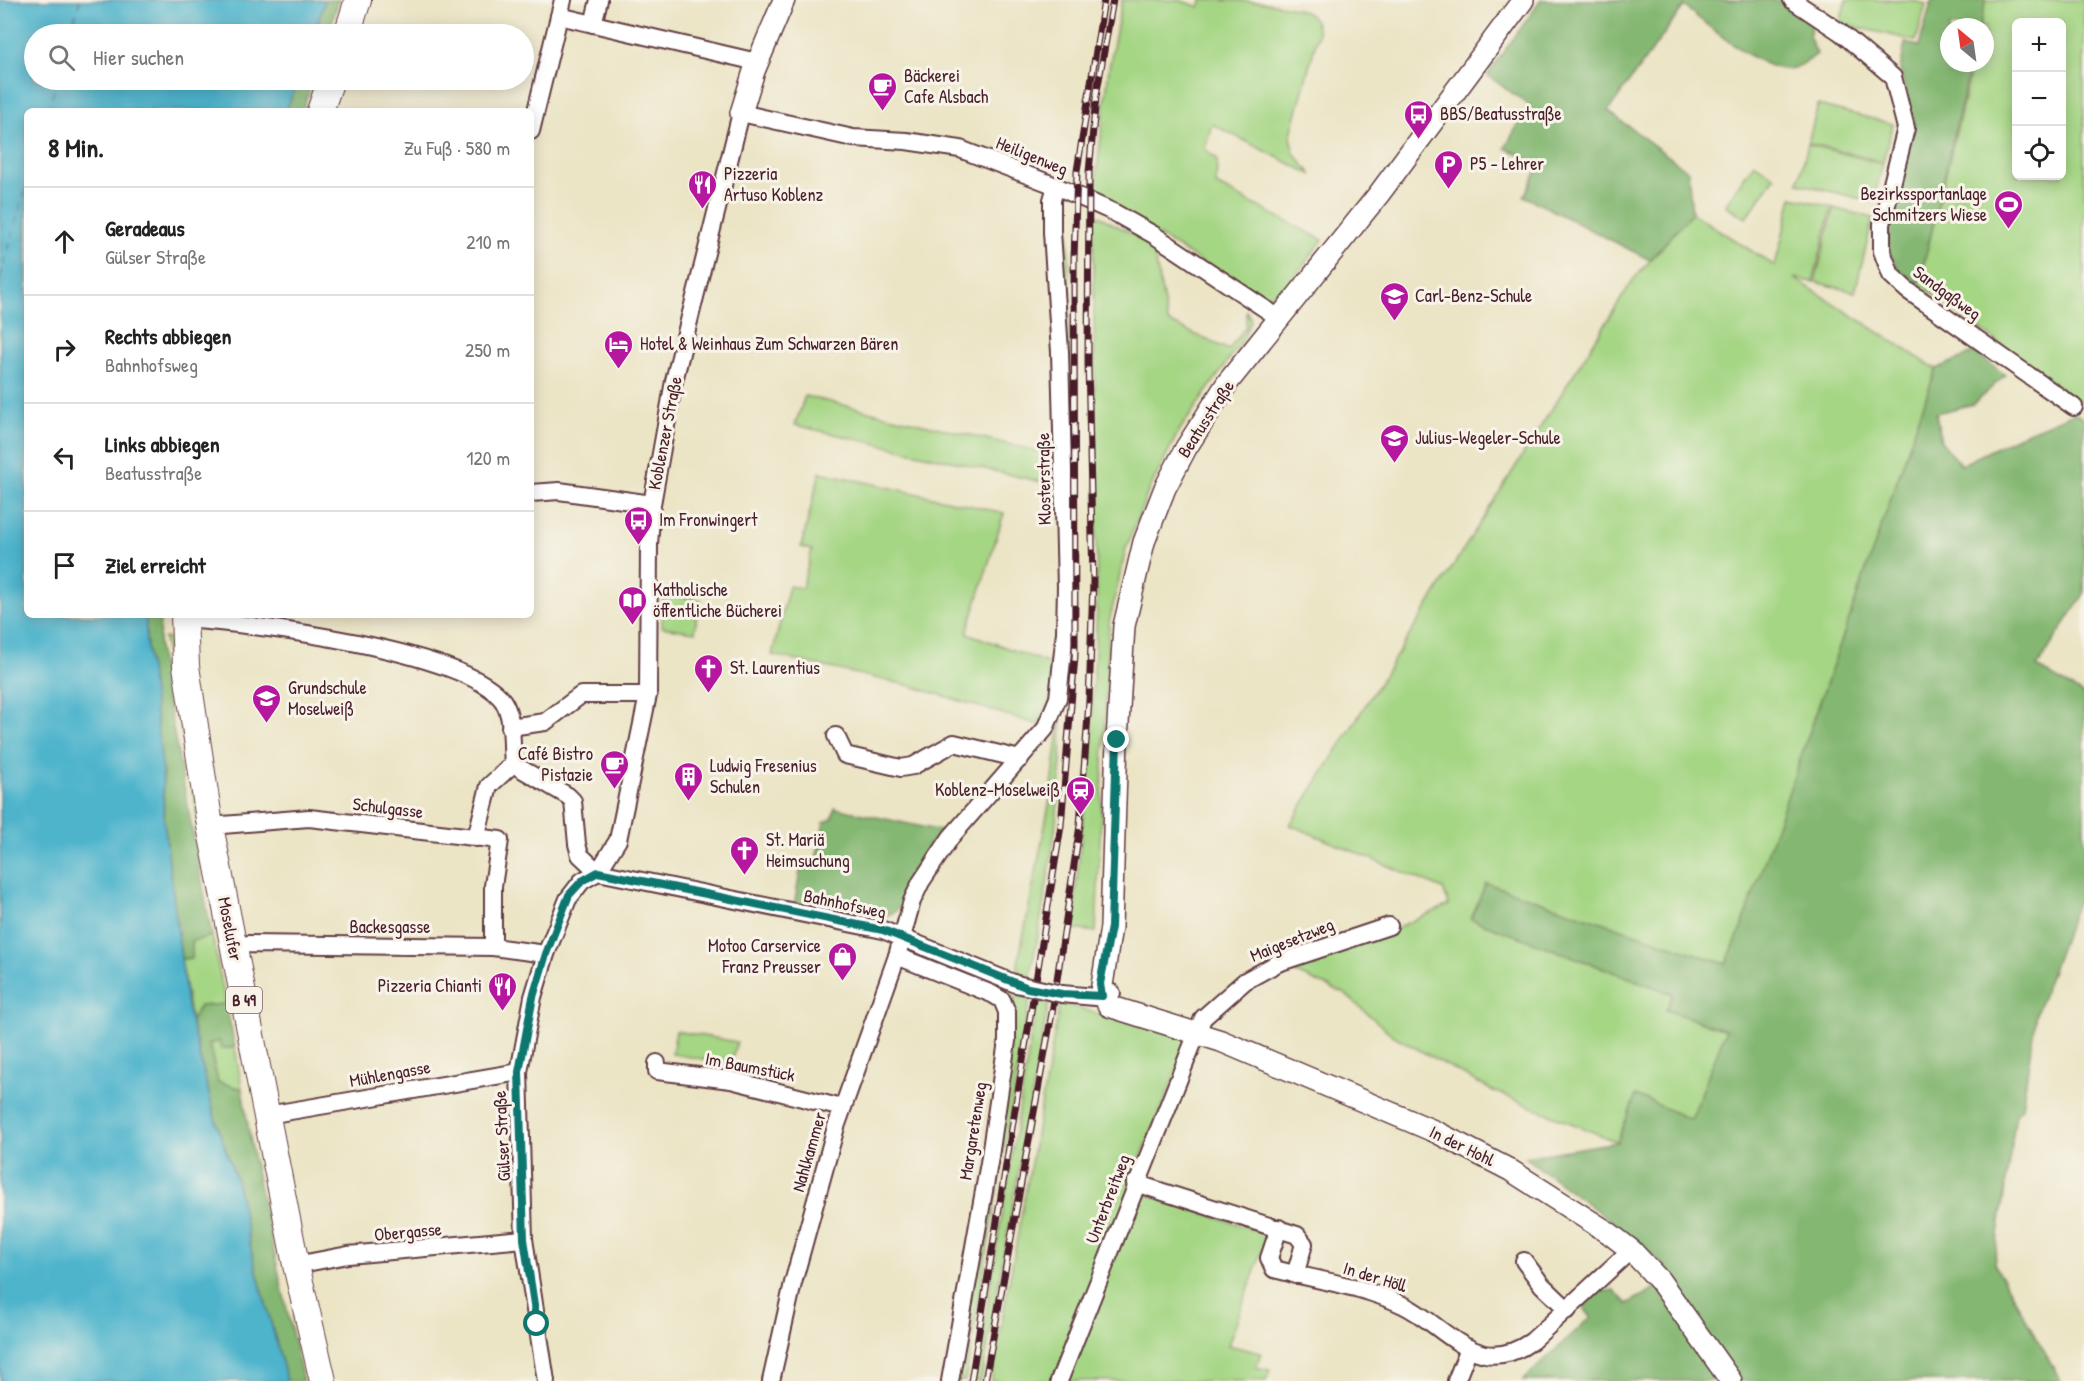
<!DOCTYPE html>
<html lang="de">
<meta charset="utf-8">
<style>
:root{--surface:#fff;--page:#f6f6f6;--text:#222;--muted:#767676;--line:#e0e0e0}
body{margin:0;font-family:"Patrick Hand",sans-serif;background:var(--page);color:var(--text)}
.controls{position:absolute;right:18px;top:18px;display:grid;overflow:hidden;border-radius:9px;box-shadow:0 3px 15px #0003}
.controls button{width:54px;height:54px;display:grid;place-items:center;padding:0;border:0;border-bottom:2px solid var(--line);background:var(--surface);color:var(--text);font:30px sans-serif}
.compass{position:absolute;left:1940px;top:18px;width:54px;height:54px;border-radius:50%;background:var(--surface);box-shadow:0 3px 15px #0003;rotate:331deg}
.stop{position:absolute;width:18px;height:18px;margin:-14px;border:4px solid #0f766e;border-radius:50%;background:#fff}
.stop.end{background:#0f766e;border-color:#fff;box-shadow:0 2px 6px #0008}
.list{margin:0;padding:0;list-style:none}
h2{display:flex;justify-content:space-between;align-items:center;height:78px;margin:0;padding:0 24px;font-size:26px}
h2 small{font-size:20px;font-weight:400;color:var(--muted)}
.list li{display:grid;grid-template-columns:39px 1fr auto;gap:18px;align-items:center;box-sizing:border-box;height:108px;padding:0 24px;border-top:2px solid var(--line)}
.list b{display:block;font-size:22px;white-space:nowrap}
.list p{margin:0;font-size:20px;white-space:nowrap;color:var(--muted)}
.list em{font-size:20px;font-style:normal;color:var(--muted)}
.icon{flex:none;width:33px;height:33px;fill:none;stroke:currentColor;stroke-width:2;stroke-linecap:round;stroke-linejoin:round}
.map{position:relative;flex:none;width:2084px;height:1381px;overflow:hidden}
.search{position:absolute;background:var(--surface);box-shadow:0 3px 15px #0003;left:24px;top:24px;width:510px;height:66px;display:flex;align-items:center;gap:15px;box-sizing:border-box;padding:0 21px;border-radius:33px;color:var(--muted);font-size:22px}
.panel{position:absolute;background:var(--surface);box-shadow:0 3px 15px #0003;left:24px;top:108px;width:510px;height:510px;border-radius:9px}
.map>svg:first-child{display:block}
</style>
<div class="map">
<svg width="2084" height="1381" viewBox="0 0 2084 1381">
<rect width="100%" height="100%" fill="#f7f3e8"/>
<filter id="ink" filterUnits="userSpaceOnUse"><feTurbulence type="fractalNoise" baseFrequency=".0167" numOctaves="2"/><feDisplacementMap in="SourceGraphic" scale="12" xChannelSelector="R" yChannelSelector="G"/><feConvolveMatrix kernelMatrix="1 2 1 2 8 2 1 2 1" color-interpolation-filters="sRGB"/></filter>
<filter id="wash" filterUnits="userSpaceOnUse"><feTurbulence type="fractalNoise" baseFrequency=".008" numOctaves="4" result="noise"/><feDisplacementMap in="SourceGraphic" scale="24" xChannelSelector="R" yChannelSelector="G"/><feGaussianBlur stdDeviation="1.35" result="paint"/><feColorMatrix in="noise" values="0 0 0 0 0 0 0 0 0 0 0 0 0 0 0 0 0 1.4 0 .05"/><feComposite in="paint" operator="in"/></filter>
<g filter="url(#wash)">
<rect width="100%" height="100%" fill="#ebe4c5"/>
<g fill="#a5d684" stroke="#787a58" stroke-width="1.5" fill-rule="evenodd">
<path d="M1122,0H1179L1199,7L1202,0C1227,0 1295,0 1312,17C1317,22 1317,28 1318,34L1291,134L1293,152L1312,175L1212,124L1205,149L1217,159L1216,185L1323,240L1285,288C1274,296 1265,297 1252,293L1094,196L1109,68Z"/>
<polygon points="1846,0 1910,0 1926,4 1916,41 1840,23"/>
<path d="M1984,0H2084V403L2075,399L1919,284L1973,63H1985V27H1977ZM2016,22H2062V176H2016Z"/>
<polygon points="1818,105 1893,124 1883,162 1808,143"/>
<polygon points="1808,144 1883,164 1873,202 1798,183"/>
<polygon points="1754,163 1775,177 1746,218 1725,205"/>
<polygon points="1792,197 1832,207 1813,282 1794,278 1936,369 1742,926 1726,964 1487,884 1472,919 1673,994 1666,1010 1726,1030 1691,1120 1636,1095 1617,1142 1491,1090 1392,1035 1345,994 1280,966 1396,928 1449,905 1443,889 1290,825 1633,280 1692,213 1775,266"/>
<polygon points="1066,203 1069,203 1070,488 1056,212"/>
<polygon points="1834,208 1873,218 1855,292 1815,282"/>
<polygon points="1093,213 1152,244 1168,322 1229,350 1246,326 1246,310 1251,320 1242,341 1179,431 1148,492 1126,548 1109,623 1096,932 1072,929 1090,750 1097,608"/>
<polygon points="805,396 1058,456 1059,486 795,425"/>
<polygon points="820,472 1004,513 967,633 1058,667 1054,691 1039,725 911,686 772,655 789,586 802,588 812,550 801,547"/>
<polygon points="663,594 701,600 697,611 695,632 662,627"/>
<polygon points="164,638 178,640 224,931 218,933"/>
<path d="M1061,711C1065,800 1046,891 1030,978L1018,974V963L1051,795Z"/>
<polygon points="212,936 226,1004 200,1006 191,1021 181,959 192,958 192,941"/>
<polygon points="1015,994 1030,997 965,1381 954,1381"/>
<polygon points="1037,999 1049,1001 981,1381 975,1381"/>
<polygon points="1060,1003 1190,1039 1128,1188 1268,1234 1228,1345 1261,1353 1256,1367 1270,1370 1266,1381 991,1381"/>
<polygon points="676,1031 737,1042 731,1064 672,1054"/>
<polygon points="219,1041 221,1049 235,1047 242,1089 218,1082 209,1044"/>
</g>
<g fill="#84b772" stroke="#676b4e" stroke-width="1.5">
<polygon points="325,0 339,0 328,34 314,34"/>
<path d="M1541,0H1782L1813,19L1809,36L1817,54C1809,60 1799,68 1788,69C1760,71 1706,24 1684,6L1608,111L1688,171L1692,213L1650,260L1524,196L1540,165L1505,148L1529,105L1487,75Z"/>
<polygon points="1932,0 1986,0 1980,27 1949,27 1949,63 1971,63 1919,284 1898,269 1888,249 1888,223 1915,126 1900,70 1905,43 1919,46"/>
<polygon points="298,80 313,80 302,111 286,111"/>
<polygon points="1975,352 2005,375 1974,404 1936,413 1941,441 1961,465 2021,435 2074,413 2084,418 2084,594 2037,667 2084,695 2084,883 2036,1014 2022,1108 2016,1114 1994,1263 2061,1381 1522,1381 1591,1317 1583,1307 1599,1292 1614,1290 1627,1304 1674,1278 1643,1245 1525,1157 1617,1142 1636,1095 1691,1120 1726,1030 1666,1010 1673,994 1471,919 1486,883 1726,964 1742,926 1936,369"/>
<polygon points="146,615 160,615 159,648 163,674 212,936 192,941 192,958 181,959 164,821 163,777 146,639"/>
<path d="M835,808L941,831C937,836 931,841 928,846C914,872 914,911 879,918L794,906L801,866L814,868L824,822L832,819Z"/>
<polygon points="226,1004 235,1047 221,1049 219,1041 209,1044 218,1082 242,1089 255,1167 303,1381 287,1381 252,1254 236,1179 215,1118 191,1021 200,1006"/>
</g>
<polygon fill="#4db4cc" stroke="#4c6a7c" stroke-width="1.5" points="0,0 325,0 314,34 34,34 34,80 298,80 286,111 27,111 27,615 146,615 146,639 162,764 164,821 187,1006 215,1118 236,1179 252,1254 287,1381 0,1381"/>
<g fill="none" stroke-linecap="round" stroke-linejoin="round">
<g stroke="#4b5363" stroke-width="1.5" stroke-dasharray="8 6" stroke-linecap="butt">
<polyline points="70,34 80,0"/>
<polyline points="48,111 57,80"/>
<polyline points="0,278 27,184"/>
</g>
</g>
</g>
<g filter="url(#ink)">
<g fill="none" stroke-linecap="round" stroke-linejoin="round">
<defs>
<g id="minor">
<polyline points="1792,0 1840,32 1893,77 1906,128 1882,224 1882,251 1891,275 1907,290 2074,407"/>
<polyline points="559,16 757,62"/>
<polyline points="593,24 599,0"/>
<polyline points="531,131 563,0"/>
<polyline points="531,493 559,491 652,504"/>
<path d="M184,619C248,623 467,650 503,701C514,718 511,745 513,764"/>
<polyline points="510,727 545,722 581,695 648,695"/>
<polyline points="836,736 845,755 901,768 913,766 954,743 1020,759"/>
<polyline points="210,826 309,818 500,840 493,886 493,947"/>
<polyline points="476,838 489,786 513,764 568,796 573,801 577,844 580,855 598,872"/>
<polyline points="598,872 883,930 1016,984"/>
<polyline points="233,948 248,944 493,947 546,954"/>
<polyline points="897,956 992,994 1002,1000 1007,1012 1007,1041 989,1163 950,1381"/>
<polyline points="1062,994 1095,997 1112,993"/>
<polyline points="657,1063 657,1071 731,1080 842,1108"/>
<polyline points="267,1115 519,1072"/>
<polyline points="1135,1183 1297,1235 1304,1244 1295,1275"/>
<path d="M1279,1228L1269,1258L1274,1269C1316,1280 1363,1286 1403,1305C1431,1318 1454,1347 1485,1354C1503,1357 1518,1351 1532,1341L1631,1250"/>
<polyline points="1524,1261 1542,1285 1568,1310"/>
<polyline points="296,1265 348,1255 524,1239"/>
<polyline points="546,1381 524,1239 519,1072 533,997 546,954 568,899 582,881 598,872 618,840 648,695 649,545 652,504 674,381 741,113 853,138 906,141 960,149 1056,186 1115,213 1154,235 1279,318"/>
<polyline points="771,1381 793,1283 836,1127 897,956 912,901 921,882 951,837 1045,729 1058,698 1065,632 1066,587 1060,352 1052,232 1052,200 1056,186"/>
<polyline points="1059,1381 1203,1018 1245,981 1278,963 1389,926"/>
<polyline points="1456,1381 1469,1348"/>
</g>
<g id="tertiary">
<polyline points="1523,0 1379,194 1228,382 1186,448 1165,488 1144,542 1124,626 1117,740 1111,927 1101,992 1109,1006 1221,1041 1436,1132 1510,1170 1609,1233 1631,1250 1660,1281 1731,1381"/>
<polyline points="741,113 754,71 784,0"/>
</g>
<g id="primary">
<polyline points="347,34 358,0"/>
<polyline points="320,111 331,80"/>
<polyline points="184,615 186,666 210,826 296,1265 323,1381"/>
</g>
</defs>
<use href="#minor" stroke="#623d42" stroke-width="20"/>
<use href="#tertiary" stroke="#623d42" stroke-width="24"/>
<use href="#primary" stroke="#623d42" stroke-width="28"/>
<use href="#minor" stroke="#fff" stroke-width="16"/>
<use href="#tertiary" stroke="#fff" stroke-width="21"/>
<use href="#primary" stroke="#fff" stroke-width="26"/>
<defs>
<g id="rail">
<polyline points="971,1381 1061,826 1075,656 1074,258 1077,171 1104,0"/>
<polyline points="985,1381 1052,1013 1080,825 1089,701 1093,581 1088,363 1089,172 1096,97 1113,0"/>
</g>
</defs>
<use href="#rail" stroke="#4a1f2b" stroke-width="7"/>
<use href="#rail" stroke="#f7f3e8" stroke-width="4.5" stroke-dasharray="14" stroke-linecap="butt"/>
<defs>
<polyline id="minor-bridge" points="1016,984 1062,994"/>
</defs>
<use href="#minor-bridge" stroke="#623d42" stroke-width="20" stroke-linecap="butt"/>
<use href="#minor-bridge" stroke="#fff" stroke-width="16"/>
</g>
</g>
<g fill="none" stroke-linecap="round" stroke-linejoin="round" filter="url(#ink)">
<polyline stroke="#0f766e" stroke-width="8" points="537,1324 524,1239 519,1072 533,997 546,954 569,895 582,881 598,872 883,930 1028,988 1062,994 1102,996 1100,984 1111,927 1117,740"/>
</g>
<defs>
<symbol id="cafe-pin" viewBox="-11 -11 22 30"><path d="M0 17L-7.5 6A9.5 9.5 0 1 1 7.5 6Z" fill="#b5179e" stroke="#f7f3e8"/><path d="M-5.5-4.5H6V0H3Q3 3.5 0 3.5H-2.5Q-5.5 3.5-5.5 0ZM3-3.2v2h1.7v-2ZM-6 4.5H4V6H-6Z" fill="#fff"/></symbol>
<symbol id="bus-pin" viewBox="-11 -11 22 30"><path d="M0 17L-7.5 6A9.5 9.5 0 1 1 7.5 6Z" fill="#b5179e" stroke="#f7f3e8"/><path d="M-5-6H5V4H4V6H2V4H-2V6H-4V4H-5ZM-3.5-4V0h7V-4ZM-3.5 1.2v1.5H-2V1.2ZM2 1.2v1.5H3.5V1.2Z" fill="#fff"/></symbol>
<symbol id="parking-pin" viewBox="-11 -11 22 30"><path d="M0 17L-7.5 6A9.5 9.5 0 1 1 7.5 6Z" fill="#b5179e" stroke="#f7f3e8"/><path d="M-3.5-5.5H1a3.5 3.5 0 0 1 0 7H-1V5.5H-3.5ZM-1-3.4V-.6H.8a1.4 1.4 0 0 0 0-2.8Z" fill="#fff"/></symbol>
<symbol id="restaurant-pin" viewBox="-11 -11 22 30"><path d="M0 17L-7.5 6A9.5 9.5 0 1 1 7.5 6Z" fill="#b5179e" stroke="#f7f3e8"/><path d="M-5-6h1v4h1v-4h1v4h1v-4h1v5L-1.5 .5V6h-2V.5L-5-1ZM5-6V6H3V1.5H1.5Q1.5-4 5-6Z" fill="#fff"/></symbol>
<symbol id="stadium-pin" viewBox="-11 -11 22 30"><path d="M0 17L-7.5 6A9.5 9.5 0 1 1 7.5 6Z" fill="#b5179e" stroke="#f7f3e8"/><path d="M0-5a6.5 5 0 1 0 0 10a6.5 5 0 1 0 0-10ZM-3.5-1.8h7v3.6h-7Z" fill="#fff"/></symbol>
<symbol id="school-pin" viewBox="-11 -11 22 30"><path d="M0 17L-7.5 6A9.5 9.5 0 1 1 7.5 6Z" fill="#b5179e" stroke="#f7f3e8"/><path d="M0-5L7-2L0 1L-7-2ZM-4 1L0 2.5L4 1V4Q0 6-4 4Z" fill="#fff"/></symbol>
<symbol id="hotel-pin" viewBox="-11 -11 22 30"><path d="M0 17L-7.5 6A9.5 9.5 0 1 1 7.5 6Z" fill="#b5179e" stroke="#f7f3e8"/><path d="M-6-4.5h1.5V1H6V5H4.5V3h-9V5H-6ZM-4 0a1.8 1.8 0 1 1 3.6 0ZM.5 0V-2.5h3Q6-2.5 6 0Z" fill="#fff"/></symbol>
<symbol id="library-pin" viewBox="-11 -11 22 30"><path d="M0 17L-7.5 6A9.5 9.5 0 1 1 7.5 6Z" fill="#b5179e" stroke="#f7f3e8"/><path d="M-6-4Q-3-5.5-.7-3.5V5Q-3 3-6 4ZM6-4Q3-5.5 .7-3.5V5Q3 3 6 4Z" fill="#fff"/></symbol>
<symbol id="church-pin" viewBox="-11 -11 22 30"><path d="M0 17L-7.5 6A9.5 9.5 0 1 1 7.5 6Z" fill="#b5179e" stroke="#f7f3e8"/><path d="M-1.2-6h2.4v3.5h3.3v2.4h-3.3V6h-2.4V-.1h-3.3v-2.4h3.3Z" fill="#fff"/></symbol>
<symbol id="building-pin" viewBox="-11 -11 22 30"><path d="M0 17L-7.5 6A9.5 9.5 0 1 1 7.5 6Z" fill="#b5179e" stroke="#f7f3e8"/><path d="M-4-6H4V6H1V3H-1V6H-4ZM-2.5-4.3h1.7v1.8h-1.7ZM.8-4.3h1.7v1.8H.8ZM-2.5-1h1.7V.8h-1.7ZM.8-1h1.7V.8H.8Z" fill="#fff"/></symbol>
<symbol id="station-pin" viewBox="-11 -11 22 30"><path d="M0 17L-7.5 6A9.5 9.5 0 1 1 7.5 6Z" fill="#b5179e" stroke="#f7f3e8"/><path d="M-3-6H3Q5-6 5-4V2Q5 4 3 4L4.5 6H3L1.5 4h-3L-3 6H-4.5L-3 4Q-5 4-5 2V-4Q-5-6-3-6ZM-3.5-4v3h7v-3ZM-3.5 1v1.5H-2V1ZM2 1v1.5H3.5V1Z" fill="#fff"/></symbol>
<symbol id="shop-pin" viewBox="-11 -11 22 30"><path d="M0 17L-7.5 6A9.5 9.5 0 1 1 7.5 6Z" fill="#b5179e" stroke="#f7f3e8"/><path d="M-5-2.5h2.3a2.7 3.5 0 0 1 5.4 0H5L5.5 6h-11ZM-1.5-2.5h3a1.5 2.3 0 0 0-3 0Z" fill="#fff"/></symbol>
</defs>
<g fill-rule="evenodd">
<use href="#cafe-pin" x="866" y="70" width="33" height="45"/>
<use href="#bus-pin" x="1402" y="98" width="33" height="45"/>
<use href="#parking-pin" x="1432" y="148" width="33" height="45"/>
<use href="#restaurant-pin" x="686" y="168" width="33" height="45"/>
<use href="#stadium-pin" x="1992" y="188" width="33" height="45"/>
<use href="#school-pin" x="1378" y="280" width="33" height="45"/>
<use href="#hotel-pin" x="602" y="328" width="33" height="45"/>
<use href="#school-pin" x="1378" y="422" width="33" height="45"/>
<use href="#bus-pin" x="622" y="504" width="33" height="45"/>
<use href="#library-pin" x="616" y="584" width="33" height="45"/>
<use href="#church-pin" x="692" y="652" width="33" height="45"/>
<use href="#school-pin" x="250" y="682" width="33" height="45"/>
<use href="#cafe-pin" x="598" y="748" width="33" height="45"/>
<use href="#building-pin" x="672" y="760" width="33" height="45"/>
<use href="#station-pin" x="1064" y="774" width="33" height="45"/>
<use href="#church-pin" x="728" y="834" width="33" height="45"/>
<use href="#shop-pin" x="826" y="940" width="33" height="45"/>
<use href="#restaurant-pin" x="486" y="970" width="33" height="45"/>
</g>
<g text-anchor="middle" stroke-width="6" stroke-linejoin="round" paint-order="stroke">
<rect fill="#f7f3e8" stroke="#7e5f64" stroke-width="1.5" x="226" y="987" width="36" height="26" rx="4.5"/>
<g font-size="16" font-weight="bold" fill="#4a1f2b">
<text x="244" y="1006">B 49</text>
</g>
<g font-size="18" fill="#4a1f2b" stroke="#f7f3e8" text-anchor="start">
<text x="904" y="82">Bäckerei<tspan x="904" dy="21">Cafe Alsbach</tspan></text>
<text x="1440" y="120">BBS/Beatusstraße</text>
<text x="1470" y="170">P5 - Lehrer</text>
<text x="724" y="180">Pizzeria<tspan x="724" dy="21">Artuso Koblenz</tspan></text>
<text x="1987" y="200" text-anchor="end">Bezirkssportanlage<tspan x="1987" dy="21">Schmitzers Wiese</tspan></text>
<text x="1415" y="302">Carl-Benz-Schule</text>
<text x="640" y="350">Hotel &amp; Weinhaus Zum Schwarzen Bären</text>
<text x="1415" y="444">Julius-Wegeler-Schule</text>
<text x="659" y="526">Im Fronwingert</text>
<text x="653" y="596">Katholische<tspan x="653" dy="21">öffentliche Bücherei</tspan></text>
<text x="730" y="674">St. Laurentius</text>
<text x="288" y="694">Grundschule<tspan x="288" dy="21">Moselweiß</tspan></text>
<text x="593" y="760" text-anchor="end">Café Bistro<tspan x="593" dy="21">Pistazie</tspan></text>
<text x="710" y="772">Ludwig Fresenius<tspan x="710" dy="21">Schulen</tspan></text>
<text x="1060" y="796" text-anchor="end">Koblenz-Moselweiß</text>
<text x="766" y="846">St. Mariä<tspan x="766" dy="21">Heimsuchung</tspan></text>
<text x="821" y="952" text-anchor="end">Motoo Carservice<tspan x="821" dy="21">Franz Preusser</tspan></text>
<text x="482" y="992" text-anchor="end">Pizzeria Chianti</text>
</g>
<g font-size="18" fill="#4a1f2b" stroke="#f7f3e8">
<text transform="translate(1032 156) rotate(22)" y="6">Heiligenweg</text>
<text transform="translate(1947 293) rotate(36)" y="6">Sandgaßweg</text>
<text transform="translate(1206 419) rotate(-57)" y="6">Beatusstraße</text>
<text transform="translate(665 433) rotate(-79)" y="6">Koblenzer Straße</text>
<text transform="translate(1044 479) rotate(-91)" y="6">Klosterstraße</text>
<text transform="translate(388 808) rotate(7)" y="6">Schulgasse</text>
<text transform="translate(845 904) rotate(12)" y="6">Bahnhofsweg</text>
<text x="390" y="933">Backesgasse</text>
<text transform="translate(230 929) rotate(79)" y="6">Moselufer</text>
<text transform="translate(1292 940) rotate(-22)" y="6">Maigesetzweg</text>
<text transform="translate(750 1067) rotate(11)" y="6">Im Baumstück</text>
<text transform="translate(390 1074) rotate(-10)" y="6">Mühlengasse</text>
<text transform="translate(973 1131) rotate(-81)" y="6">Margaretenweg</text>
<text transform="translate(502 1136) rotate(-93)" y="6">Gülser Straße</text>
<text transform="translate(1462 1146) rotate(26)" y="6">In der Hohl</text>
<text transform="translate(809 1152) rotate(-74)" y="6">Nahlkammer</text>
<text transform="translate(1108 1199) rotate(-69)" y="6">Unterbreitweg</text>
<text transform="translate(408 1232) rotate(-5)" y="6">Obergasse</text>
<text transform="translate(1375 1277) rotate(17)" y="6">In der Höll</text>
</g>
</g>
</svg>
<div class="controls">
<button>+</button>
<button>−</button>
<button><svg class="icon" aria-label="locate" viewBox="0 0 24 24"><circle cx="12" cy="12" r="6"/><path d="M12 2v4M12 18v4M2 12h4M18 12h4"/></svg></button>
</div>
<svg class="compass" viewBox="-18 -18 36 36"><path d="M0-13l5 13h-10z" fill="#e53935"/><path d="M0 13l5-13h-10z" fill="#767676"/></svg>
<div class="stop" style="left:537px;top:1324px"></div>
<div class="stop end" style="left:1117px;top:740px"></div>
<div class="search"><svg class="icon" aria-label="search" viewBox="0 0 24 24"><circle cx="10" cy="10" r="6"/><path d="M15 15l6 6"/></svg>Hier suchen</div>
<section class="panel">
<h2>8 Min.<small>Zu Fuß · 580 m</small></h2>
<ul class="list">
<li><svg class="icon" aria-label="ahead" viewBox="0 0 24 24"><path d="M12 20V5M6 11l6-6 6 6"/></svg><div><b>Geradeaus</b><p>Gülser Straße</p></div><em>210 m</em></li>
<li><svg class="icon" aria-label="right" viewBox="0 0 24 24"><path d="M7 20v-9h11M14 6l5 5-5 5"/></svg><div><b>Rechts abbiegen</b><p>Bahnhofsweg</p></div><em>250 m</em></li>
<li><svg class="icon" aria-label="left" viewBox="0 0 24 24"><path d="M17 20v-9H6M10 6l-5 5 5 5"/></svg><div><b>Links abbiegen</b><p>Beatusstraße</p></div><em>120 m</em></li>
<li><svg class="icon" aria-label="arrive" viewBox="0 0 24 24"><path d="M6 21V4h12l-3 4 3 4H6"/></svg><div><b>Ziel erreicht</b></div></li>
</ul>
</section>
</div>
